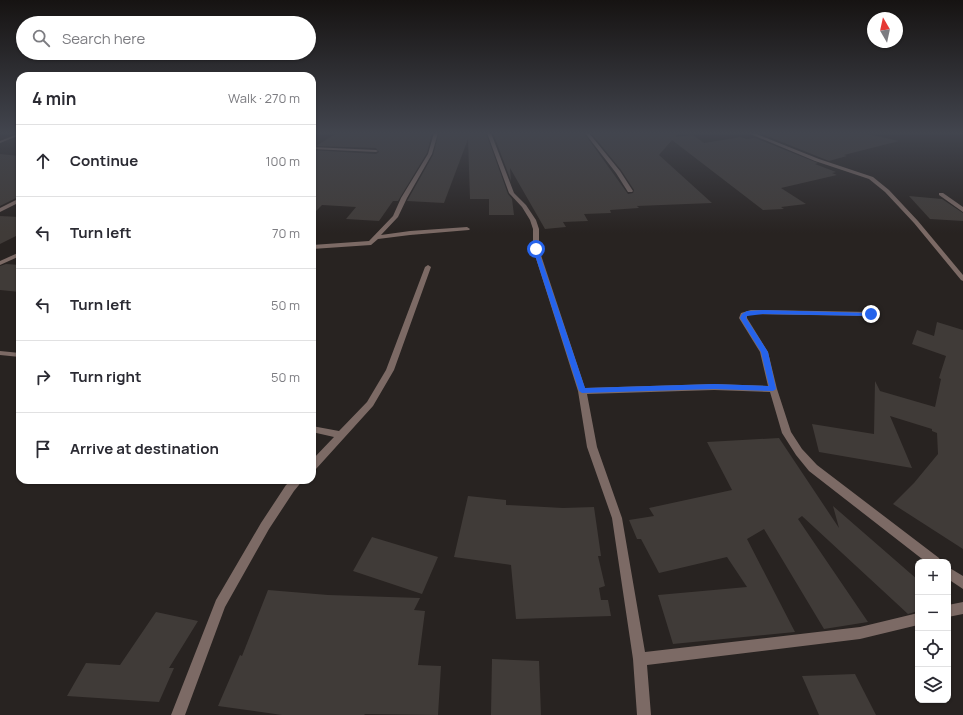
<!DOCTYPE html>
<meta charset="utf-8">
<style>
:root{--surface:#fff;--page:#f2f2f3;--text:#2b2b33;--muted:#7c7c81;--line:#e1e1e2}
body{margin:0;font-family:Manrope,sans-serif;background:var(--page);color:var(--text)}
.controls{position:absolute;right:12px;bottom:12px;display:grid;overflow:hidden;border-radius:8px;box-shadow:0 1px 3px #0004}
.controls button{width:36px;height:36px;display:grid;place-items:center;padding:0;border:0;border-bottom:1px solid var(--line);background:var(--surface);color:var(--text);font:20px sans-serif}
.compass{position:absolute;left:867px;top:12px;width:36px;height:36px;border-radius:50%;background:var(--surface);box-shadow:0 1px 3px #0004;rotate:351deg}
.stop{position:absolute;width:12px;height:12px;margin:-9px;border:3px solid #2563eb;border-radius:50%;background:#fff}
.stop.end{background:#2563eb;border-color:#fff;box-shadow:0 1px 4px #0008}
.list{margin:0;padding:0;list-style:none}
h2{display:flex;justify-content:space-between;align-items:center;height:52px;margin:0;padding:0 16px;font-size:17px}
h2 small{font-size:13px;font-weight:400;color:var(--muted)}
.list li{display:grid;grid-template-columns:26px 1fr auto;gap:12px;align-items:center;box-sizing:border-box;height:72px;padding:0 16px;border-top:1px solid var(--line)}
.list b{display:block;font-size:15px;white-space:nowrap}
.list em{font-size:13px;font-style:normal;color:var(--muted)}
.icon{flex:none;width:22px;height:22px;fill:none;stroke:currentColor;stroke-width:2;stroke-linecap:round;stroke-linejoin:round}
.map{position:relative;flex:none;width:963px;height:715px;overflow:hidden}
.search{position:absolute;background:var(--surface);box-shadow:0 1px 3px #0004;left:16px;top:16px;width:300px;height:44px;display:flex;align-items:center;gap:10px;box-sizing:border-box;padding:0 14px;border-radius:22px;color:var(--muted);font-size:15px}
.panel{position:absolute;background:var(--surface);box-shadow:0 1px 3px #0004;left:16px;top:72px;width:300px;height:412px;border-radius:12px}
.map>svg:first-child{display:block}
</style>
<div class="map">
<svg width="963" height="715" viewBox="0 0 963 715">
<rect width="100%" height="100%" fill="#282321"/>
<g fill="#403b38">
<polygon points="337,133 432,133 427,153 398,201 393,201 379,221 346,219 356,207 322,205 312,215 312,150 376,154 379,152 376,148 316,146"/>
<polygon points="439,133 486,133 508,194 512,199 514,215 489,215 489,199 470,199 468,139 444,203 407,201 433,155"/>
<polygon points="493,133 584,133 628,194 633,193 634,190 621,170 591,133 678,133 675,137 693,135 704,143 741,137 746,139 755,138 818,163 815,164 836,172 832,173 837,175 781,188 806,204 781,207 784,209 763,210 672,140 659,155 712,203 637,206 639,208 610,210 611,213 584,214 588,221 563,222 566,227 545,229 510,168 511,181"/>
<polygon points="762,133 863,133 899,141 844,155 847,156 829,161 762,134"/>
<polygon points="0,154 20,156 20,196 0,206"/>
<polygon points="909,196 942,199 963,213 963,221 930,219"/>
<polygon points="0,216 20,217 20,234 0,244"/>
<polygon points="6,264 20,265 20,292 0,290 0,266"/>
<polygon points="937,322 963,330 963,549 893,504 914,483 938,454 937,433 932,431 932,429 890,416 912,468 819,452 812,424 874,434 875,381 880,391 935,407 941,379 939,378 946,356 912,344 917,330 934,336"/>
<polygon points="779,438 839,528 833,506 918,580 918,611 908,614 802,516 798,519 868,622 824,629 764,529 747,539 795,632 673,644 658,595 747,587 727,557 659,573 641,539 637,539 629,520 654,516 649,508 732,490 707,442"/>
<polygon points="468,496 506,500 506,505 563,508 594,507 601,556 598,556 605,586 599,588 601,600 608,600 611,616 516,619 511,565 454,557"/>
<polygon points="372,537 438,557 422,594 353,571"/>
<polygon points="268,590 328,595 420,598 414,610 425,611 418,665 441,666 438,715 365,714 364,715 282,715 218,706 240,655 242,656"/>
<polygon points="156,612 198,621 169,668 174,668 159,702 67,696 86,663 120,665"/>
<polygon points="492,659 539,661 541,715 491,715"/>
<polygon points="855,674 876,715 819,715 802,676"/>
</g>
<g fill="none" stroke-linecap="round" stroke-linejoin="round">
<g fill="#7c6a65" fill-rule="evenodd">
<polygon points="20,133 20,135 0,143 0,141"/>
<polygon points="434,133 438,133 432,154 407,198 398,217 381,235 410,231 467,227 470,229 469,230 410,235 378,239 371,245 312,249 312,245 369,241 393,216 401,198 428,154"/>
<polygon points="487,133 491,133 514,193 526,205 536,220 539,229 539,249 585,388 714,384 768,386 760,352 739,318 741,313 751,310 763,310 871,312 875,314 871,316 752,314 747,316 747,318 768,352 777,389 791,432 802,449 817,465 939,558 941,562 926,562 809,471 796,455 782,433 770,392 714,390 587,394 597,447 622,518 645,652 860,627 918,613 918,625 860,639 647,665 651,715 637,715 633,659 612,518 587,447 578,391 533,249 533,229 530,220 522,207 509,193"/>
<polygon points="585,133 589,133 620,171 633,191 632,192 628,192 616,173"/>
<polygon points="748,133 754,133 819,159 873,177 889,190 918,221 963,275 963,281 961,280 914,223 885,192 869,179 815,161"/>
<polygon points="312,147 376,150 378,151 376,152 312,149"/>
<polygon points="939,193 943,193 963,207 963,212 939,195"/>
<polygon points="20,198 20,202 0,212 0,208"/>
<polygon points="20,252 20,256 0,265 0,261"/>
<polygon points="428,265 431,267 394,370 373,406 316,469 312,470 312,460 334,437 312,432 312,426 339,431 367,402 386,370 425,267"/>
<polygon points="0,351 20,353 20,357 0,355"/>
<polygon points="292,480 303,480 294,491 269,529 225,607 185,715 171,715 216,600 261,523 286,485"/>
<polygon points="948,567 963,576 963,589 948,579"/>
<polygon points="963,602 963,614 948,617 948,605"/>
</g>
</g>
<linearGradient id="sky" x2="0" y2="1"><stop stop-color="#161312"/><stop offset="0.57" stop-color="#42454e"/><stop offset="1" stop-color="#42454e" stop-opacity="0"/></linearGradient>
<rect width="963" height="233" fill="url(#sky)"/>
<polygon fill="#2563eb" points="536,248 538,249 585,388 714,384 769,386 761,352 740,318 742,314 747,311 763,310 871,313 874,314 871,316 763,314 747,316 746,318 768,352 776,389 773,391 714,389 582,393 579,391 533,249"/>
</svg>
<div class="controls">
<button>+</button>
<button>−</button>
<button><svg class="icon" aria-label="locate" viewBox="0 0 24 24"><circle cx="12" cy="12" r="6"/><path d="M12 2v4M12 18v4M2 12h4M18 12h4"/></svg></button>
<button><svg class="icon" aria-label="layers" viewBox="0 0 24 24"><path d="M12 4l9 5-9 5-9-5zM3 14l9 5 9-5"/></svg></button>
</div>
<svg class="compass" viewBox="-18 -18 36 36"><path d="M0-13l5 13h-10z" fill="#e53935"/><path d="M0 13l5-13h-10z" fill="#7c7c81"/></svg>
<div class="stop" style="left:536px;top:249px"></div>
<div class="stop end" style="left:871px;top:314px"></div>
<div class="search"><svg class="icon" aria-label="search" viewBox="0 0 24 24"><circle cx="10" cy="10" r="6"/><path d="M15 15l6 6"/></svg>Search here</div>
<section class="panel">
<h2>4 min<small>Walk · 270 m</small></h2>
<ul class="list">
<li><svg class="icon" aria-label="ahead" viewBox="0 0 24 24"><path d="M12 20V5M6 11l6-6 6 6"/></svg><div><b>Continue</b></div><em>100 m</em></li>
<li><svg class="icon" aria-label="left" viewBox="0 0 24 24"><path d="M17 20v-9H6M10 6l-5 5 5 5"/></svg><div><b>Turn left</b></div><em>70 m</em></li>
<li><svg class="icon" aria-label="left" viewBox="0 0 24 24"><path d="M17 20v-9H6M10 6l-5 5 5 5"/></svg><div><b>Turn left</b></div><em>50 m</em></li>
<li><svg class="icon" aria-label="right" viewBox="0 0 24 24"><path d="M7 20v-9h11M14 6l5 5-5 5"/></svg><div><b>Turn right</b></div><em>50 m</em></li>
<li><svg class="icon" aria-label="arrive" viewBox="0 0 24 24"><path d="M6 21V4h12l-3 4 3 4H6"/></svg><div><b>Arrive at destination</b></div></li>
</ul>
</section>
</div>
